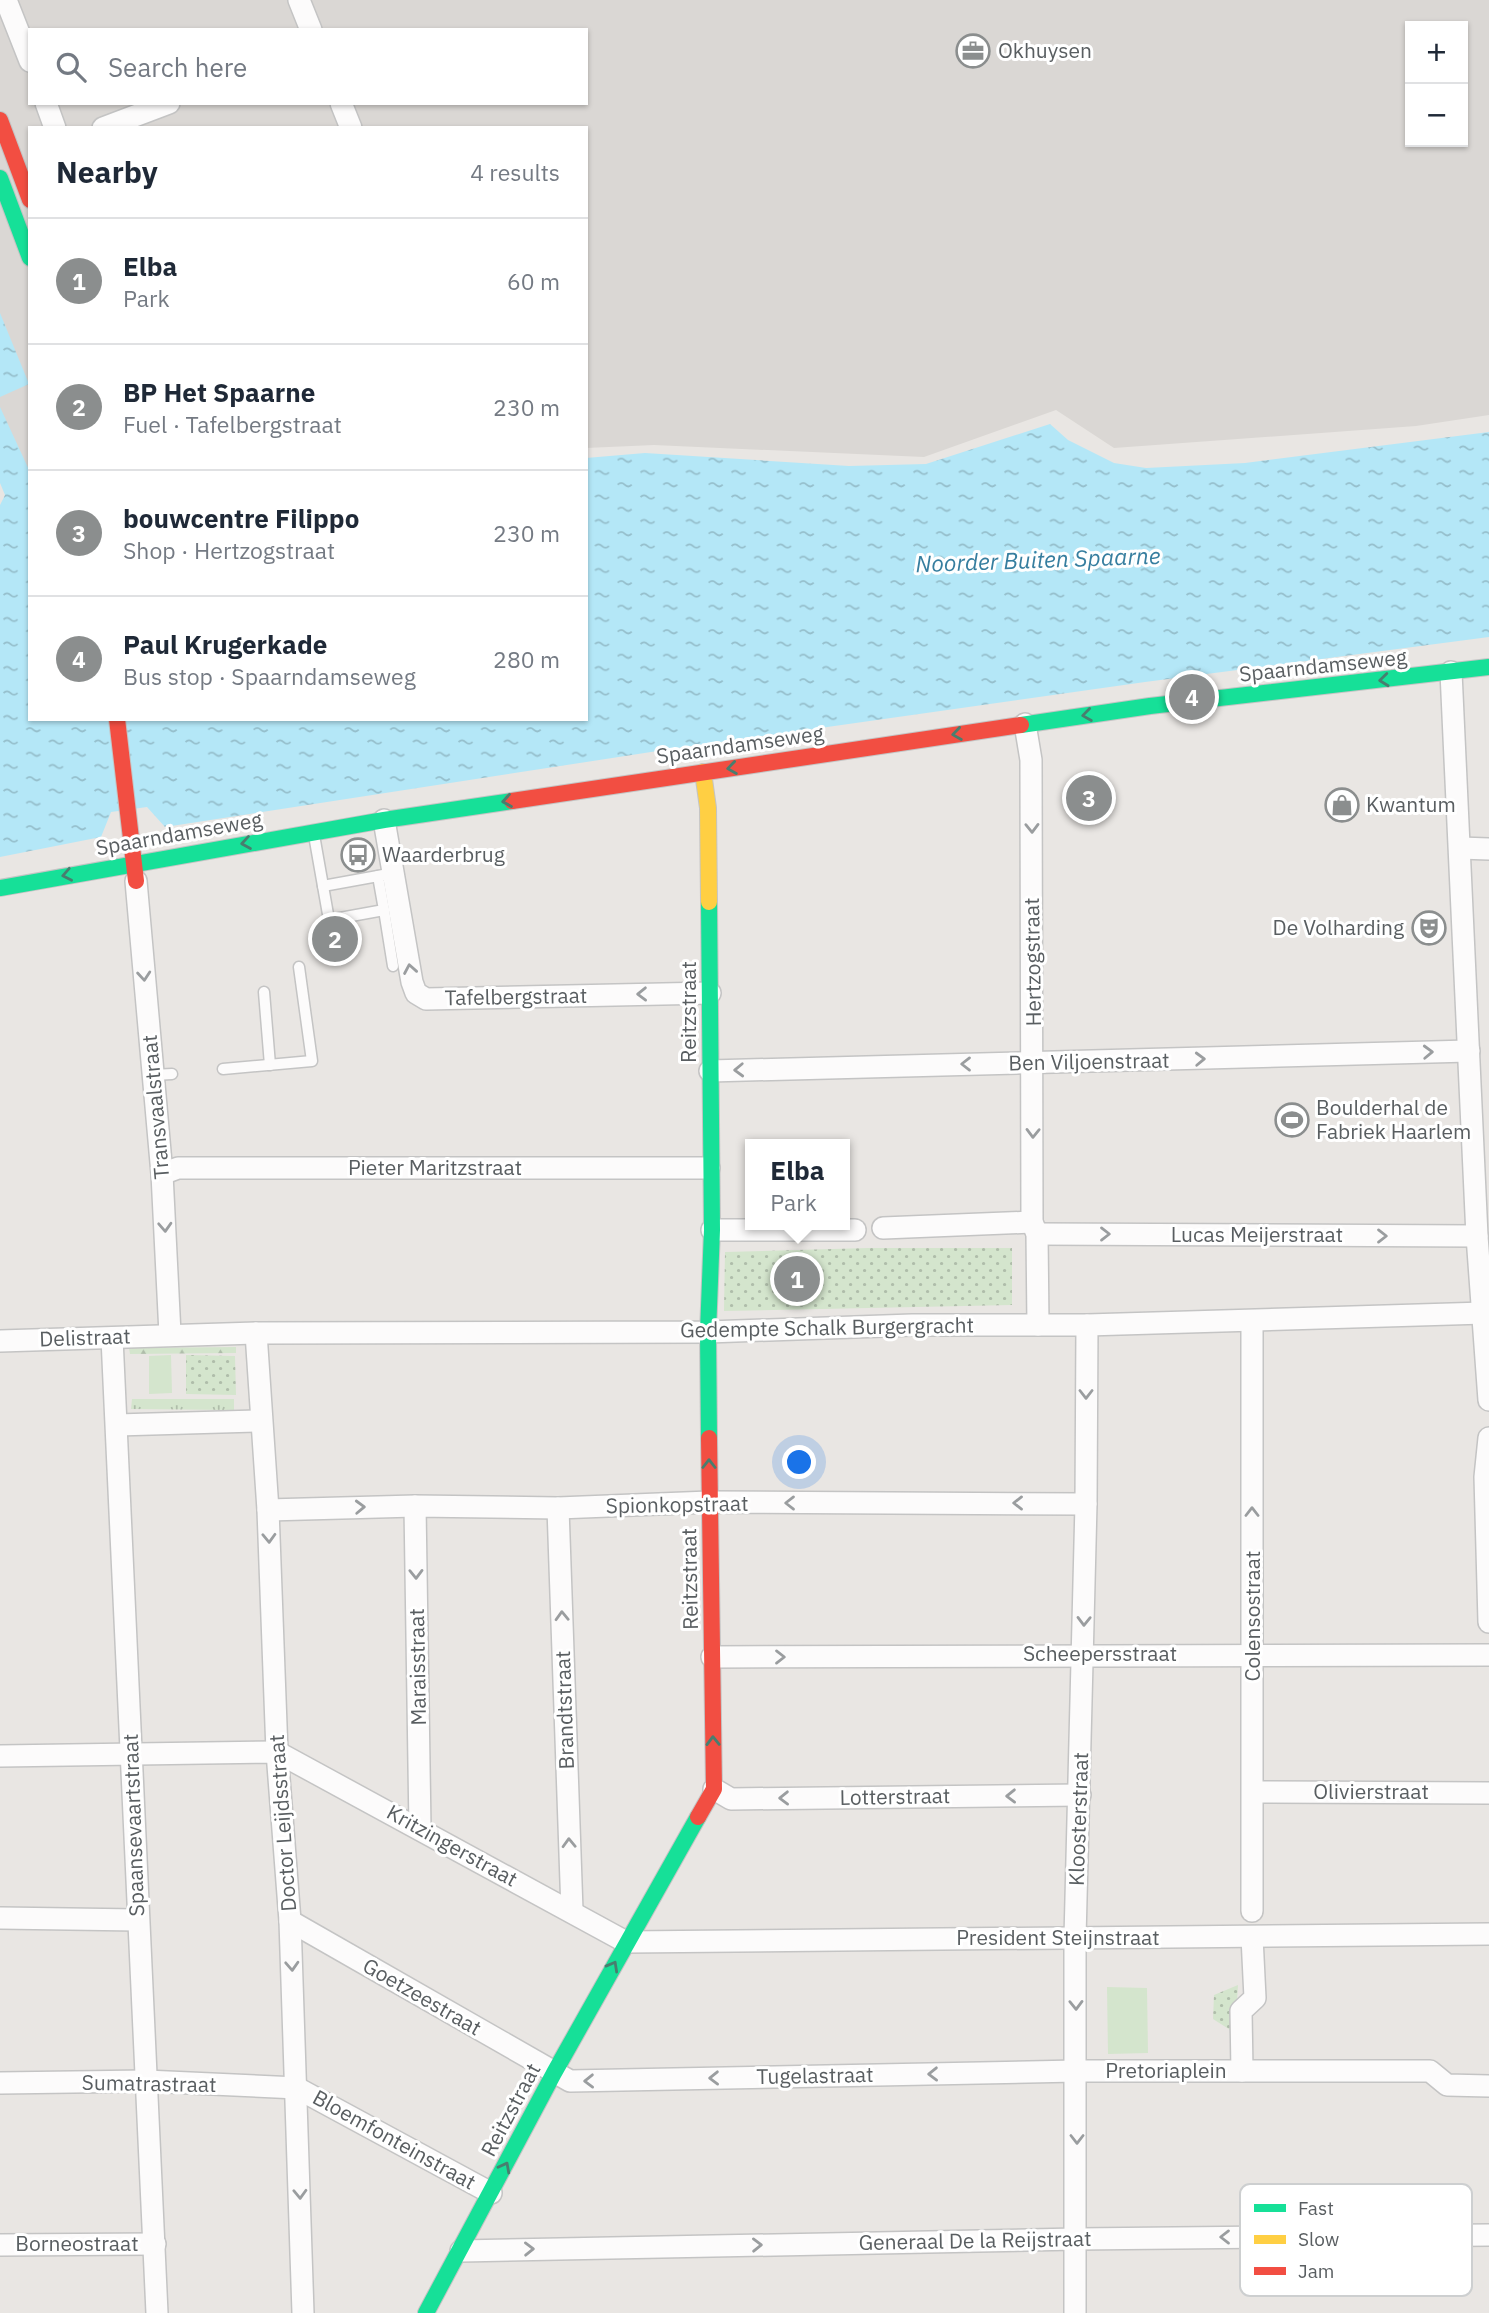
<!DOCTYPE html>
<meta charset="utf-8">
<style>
:root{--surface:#fff;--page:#f2f2f3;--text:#1f2937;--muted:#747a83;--line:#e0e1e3;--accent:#8b8e8e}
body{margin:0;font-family:"IBM Plex Sans",sans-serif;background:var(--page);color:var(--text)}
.controls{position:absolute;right:21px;top:21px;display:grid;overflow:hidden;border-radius:0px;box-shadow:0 2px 5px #0004}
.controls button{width:63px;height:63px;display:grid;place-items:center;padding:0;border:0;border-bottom:2px solid var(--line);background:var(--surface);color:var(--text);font:35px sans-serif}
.you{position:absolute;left:800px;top:1463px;width:24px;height:24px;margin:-18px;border:5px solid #fff;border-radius:50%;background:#1a73e8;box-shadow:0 0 0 10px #1a73e833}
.badge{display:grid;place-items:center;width:46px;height:46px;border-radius:50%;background:var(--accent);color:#fff;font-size:23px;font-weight:700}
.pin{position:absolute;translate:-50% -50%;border:4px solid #fff;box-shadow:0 2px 7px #0006}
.popup{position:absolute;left:745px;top:1139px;width:105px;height:91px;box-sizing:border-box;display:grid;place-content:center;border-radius:0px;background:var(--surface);filter:drop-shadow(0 2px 5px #0005);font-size:23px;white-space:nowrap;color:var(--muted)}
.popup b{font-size:26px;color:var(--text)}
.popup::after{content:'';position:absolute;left:50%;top:100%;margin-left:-14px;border:14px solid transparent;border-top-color:var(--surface)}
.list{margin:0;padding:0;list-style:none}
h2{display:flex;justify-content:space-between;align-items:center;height:91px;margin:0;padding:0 28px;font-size:30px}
h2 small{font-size:23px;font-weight:400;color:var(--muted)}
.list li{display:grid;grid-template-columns:46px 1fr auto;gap:21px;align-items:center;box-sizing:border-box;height:126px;padding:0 28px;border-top:2px solid var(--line)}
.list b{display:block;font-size:26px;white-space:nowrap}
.list p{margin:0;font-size:23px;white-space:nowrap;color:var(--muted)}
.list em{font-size:23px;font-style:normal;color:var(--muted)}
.icon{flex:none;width:38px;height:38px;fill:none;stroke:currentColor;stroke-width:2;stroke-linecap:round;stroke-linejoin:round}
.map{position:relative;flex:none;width:1489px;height:2313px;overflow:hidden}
.search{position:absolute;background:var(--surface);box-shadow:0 2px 5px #0004;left:28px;top:28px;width:560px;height:77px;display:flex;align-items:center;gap:18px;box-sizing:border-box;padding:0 24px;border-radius:0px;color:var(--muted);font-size:26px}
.panel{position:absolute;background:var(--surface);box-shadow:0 2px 5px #0004;left:28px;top:126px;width:560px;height:595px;border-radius:0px}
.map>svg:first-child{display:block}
</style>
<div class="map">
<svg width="1489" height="2313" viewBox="0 0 1489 2313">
<defs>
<pattern id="grass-tufts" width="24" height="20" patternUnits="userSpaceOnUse" patternTransform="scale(1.75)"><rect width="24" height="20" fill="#d4e5cd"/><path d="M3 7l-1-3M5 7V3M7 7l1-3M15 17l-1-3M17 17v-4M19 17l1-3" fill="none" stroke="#afbdaa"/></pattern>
<pattern id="forest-firs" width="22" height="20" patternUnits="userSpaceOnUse" patternTransform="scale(1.75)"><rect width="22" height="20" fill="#d4e5cd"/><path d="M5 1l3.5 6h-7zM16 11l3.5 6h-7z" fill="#afbdaa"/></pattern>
<pattern id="park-dots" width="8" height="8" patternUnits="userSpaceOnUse" patternTransform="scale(1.75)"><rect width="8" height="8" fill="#d4e5cd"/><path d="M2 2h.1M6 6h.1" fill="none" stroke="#afbdaa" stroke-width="1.8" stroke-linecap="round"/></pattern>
<pattern id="water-ripples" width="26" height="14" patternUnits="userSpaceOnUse" patternTransform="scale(1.75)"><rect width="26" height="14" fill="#b4e7f7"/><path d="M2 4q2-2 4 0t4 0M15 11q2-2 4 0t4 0" fill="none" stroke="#95becb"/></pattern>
</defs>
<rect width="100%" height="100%" fill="#e9e6e3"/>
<path fill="#dad7d4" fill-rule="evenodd" d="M0,0H1489V415L1416,426L1114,448L1056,410L924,457L654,445L586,448V128H30V480L0,482ZM1410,26H1463V142H1410ZM30,30H586V103H30Z"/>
<polygon fill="url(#grass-tufts)" points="132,1399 234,1399 234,1410 131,1409"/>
<polygon fill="url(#forest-firs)" points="236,1347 236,1353 130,1354 129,1348"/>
<g fill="url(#park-dots)">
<polygon points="868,1248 1012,1248 1012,1305 724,1311 725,1252"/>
<polygon points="186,1355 235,1356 236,1395 186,1394"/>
<polygon points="1238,1985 1235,2033 1213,2019 1214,1995"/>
</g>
<g fill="#d4e5cd">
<polygon points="171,1355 172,1393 149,1394 149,1356"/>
<polygon points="1107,1987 1147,1988 1148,2053 1108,2054"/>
</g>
<g fill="url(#water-ripples)">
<polygon points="0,313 29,384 0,397"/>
<polygon points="0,407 30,472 30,719 586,719 586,458 645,453 849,466 926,464 1050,424 1068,440 1114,463 1146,468 1245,463 1489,432 1489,637 1145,682 664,750 165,827 147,807 111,812 101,837 0,857 0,505 5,495 0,483"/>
</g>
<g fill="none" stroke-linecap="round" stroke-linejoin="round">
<defs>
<g id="lane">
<polyline points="314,835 329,920 384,910 378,876 393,873"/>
<polyline points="323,886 378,876"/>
<polyline points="384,910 393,966"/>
<polyline points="264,992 270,1065"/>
<polyline points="223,1069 312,1061 299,967"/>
<polyline points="153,1075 172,1074"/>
</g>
<g id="street">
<polyline points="6,0 30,61"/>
<polyline points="299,0 311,30"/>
<polyline points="46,103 55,128"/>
<polyline points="341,103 351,128"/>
<polyline points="103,128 169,103"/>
<polyline points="1451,672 1477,1236 1489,1400"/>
<polyline points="1025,724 1031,760 1032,1222 1037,1234 1038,1325"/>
<polyline points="384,820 412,982 416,993 426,999 710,993"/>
<polyline points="1460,848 1489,849"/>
<polyline points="136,881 162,1174 170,1334"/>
<polyline points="710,1071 1469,1051"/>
<polyline points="162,1174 178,1168 709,1168"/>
<polyline points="883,1228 1032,1222"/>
<polyline points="712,1230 855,1230"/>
<polyline points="1037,1234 1477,1236"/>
<polyline points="256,1333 268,1510 277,1752 290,1921 303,2313"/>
<polyline points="112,1338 157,2313"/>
<polyline points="0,1341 256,1333 708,1332 912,1325 1087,1325 1484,1313 1489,1310"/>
<polyline points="117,1425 260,1421"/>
<polyline points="1489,1438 1485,1477 1489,1622"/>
<polyline points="415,1506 420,1829"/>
<polyline points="558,1508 572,1911"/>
<polyline points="268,1510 415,1506 558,1508 709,1502 1086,1504"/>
<polyline points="712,1657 1489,1655"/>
<polyline points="0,1756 277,1752 626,1942 1489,1934"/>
<polyline points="714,1789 731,1799 1080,1795"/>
<polyline points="1254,1792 1489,1793"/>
<polyline points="1252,1911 1252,1321"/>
<polyline points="0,1918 138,1920"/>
<polyline points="290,1921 570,2081 1077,2071 1430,2071 1447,2085 1489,2086"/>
<polyline points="1242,2071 1241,2011 1255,1998 1252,1937"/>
<polyline points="0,2083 146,2081 297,2088 491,2193"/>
<polyline points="0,2245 155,2244"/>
<polyline points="461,2251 1077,2239 1489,2235"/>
<polyline points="1075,2313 1075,1938 1086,1504 1087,1325"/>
</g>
<g id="fast">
<polyline points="0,178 30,258"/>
<polyline points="1021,725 1150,706 1489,667"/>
<polyline points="0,888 384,820 512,801"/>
<polyline points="709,902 712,1230 708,1332 709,1438"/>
<polyline points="426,2313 554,2073 698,1817"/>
</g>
<polyline id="slow" points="703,772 708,808 709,902"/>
<g id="jam">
<polyline points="0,120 30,200"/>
<polyline points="117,719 136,881"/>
<polyline points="512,801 1021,725"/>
<polyline points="698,1817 714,1789 709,1438"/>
</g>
</defs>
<use href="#lane" stroke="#c4c4c4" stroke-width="13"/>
<use href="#street" stroke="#c4c4c4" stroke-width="24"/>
<use href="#fast" stroke="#c4c4c4" stroke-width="18"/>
<use href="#slow" stroke="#c4c4c4" stroke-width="18"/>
<use href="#jam" stroke="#c4c4c4" stroke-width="18"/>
<use href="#lane" stroke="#fcfbfb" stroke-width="10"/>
<use href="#street" stroke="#fcfbfb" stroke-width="21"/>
<use href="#fast" stroke="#16e098" stroke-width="16"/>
<use href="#slow" stroke="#ffcf43" stroke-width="16"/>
<use href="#jam" stroke="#f24e42" stroke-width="16"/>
</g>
<defs><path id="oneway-chevron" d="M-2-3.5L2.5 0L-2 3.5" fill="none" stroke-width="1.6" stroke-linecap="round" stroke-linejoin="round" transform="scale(1.75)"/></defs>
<g stroke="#487e6f">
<use href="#oneway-chevron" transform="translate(1384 680) rotate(174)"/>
<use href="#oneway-chevron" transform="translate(1087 715) rotate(172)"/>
<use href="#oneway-chevron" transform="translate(957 734) rotate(172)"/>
<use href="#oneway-chevron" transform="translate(732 768) rotate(172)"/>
<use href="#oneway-chevron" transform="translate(507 801) rotate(171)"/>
<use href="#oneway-chevron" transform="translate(246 843) rotate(171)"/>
<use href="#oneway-chevron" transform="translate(67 875) rotate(169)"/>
<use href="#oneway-chevron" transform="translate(709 1464) rotate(-90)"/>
<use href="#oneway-chevron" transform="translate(713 1741) rotate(-91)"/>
<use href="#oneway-chevron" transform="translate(613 1966) rotate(-61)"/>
<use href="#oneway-chevron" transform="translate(505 2167) rotate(-62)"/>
</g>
<g stroke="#9a9d9f">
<use href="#oneway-chevron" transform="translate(1032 828) rotate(89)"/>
<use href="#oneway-chevron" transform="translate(410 969) rotate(-100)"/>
<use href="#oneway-chevron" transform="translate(144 976) rotate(85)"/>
<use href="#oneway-chevron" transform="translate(642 994) rotate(179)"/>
<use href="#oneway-chevron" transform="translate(1428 1052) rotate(-2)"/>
<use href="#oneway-chevron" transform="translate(1200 1059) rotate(-2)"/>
<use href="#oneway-chevron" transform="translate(966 1064) rotate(180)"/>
<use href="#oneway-chevron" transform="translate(739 1070) rotate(178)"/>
<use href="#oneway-chevron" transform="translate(1033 1133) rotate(91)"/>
<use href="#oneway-chevron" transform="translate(165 1227) rotate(87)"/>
<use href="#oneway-chevron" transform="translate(1105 1234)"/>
<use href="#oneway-chevron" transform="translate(1382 1236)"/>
<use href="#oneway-chevron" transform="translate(1086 1394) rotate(90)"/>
<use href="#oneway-chevron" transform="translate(790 1503) rotate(-180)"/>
<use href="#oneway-chevron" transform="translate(1018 1503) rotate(-180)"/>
<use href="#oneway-chevron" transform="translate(360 1507) rotate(-2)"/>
<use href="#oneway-chevron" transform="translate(1252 1512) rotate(-90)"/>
<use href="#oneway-chevron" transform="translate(269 1538) rotate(88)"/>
<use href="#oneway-chevron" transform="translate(416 1574) rotate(89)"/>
<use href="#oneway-chevron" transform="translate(562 1616) rotate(-92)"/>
<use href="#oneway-chevron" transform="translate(1084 1621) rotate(91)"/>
<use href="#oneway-chevron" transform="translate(780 1657)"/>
<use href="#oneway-chevron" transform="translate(1011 1796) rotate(179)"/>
<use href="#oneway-chevron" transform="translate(784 1798) rotate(179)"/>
<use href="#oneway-chevron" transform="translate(569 1843) rotate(-92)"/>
<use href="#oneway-chevron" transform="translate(292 1966) rotate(87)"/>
<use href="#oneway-chevron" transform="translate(1076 2005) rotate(89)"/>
<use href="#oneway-chevron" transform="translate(933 2074) rotate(179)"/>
<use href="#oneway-chevron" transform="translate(714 2078) rotate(179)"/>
<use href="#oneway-chevron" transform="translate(589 2081) rotate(179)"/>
<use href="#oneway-chevron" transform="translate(1077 2139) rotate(90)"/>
<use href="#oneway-chevron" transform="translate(300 2194) rotate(88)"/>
<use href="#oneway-chevron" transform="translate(1225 2237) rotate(180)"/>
<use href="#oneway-chevron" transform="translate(757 2245) rotate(-1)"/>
<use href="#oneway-chevron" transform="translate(529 2249) rotate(-1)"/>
</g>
<defs>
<symbol id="office-ring" viewBox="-11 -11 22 22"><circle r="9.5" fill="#fff" stroke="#8b8e8e" stroke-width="1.5"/><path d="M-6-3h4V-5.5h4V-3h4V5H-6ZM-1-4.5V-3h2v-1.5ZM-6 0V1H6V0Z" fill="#8b8e8e"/></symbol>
<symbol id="shop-ring" viewBox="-11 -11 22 22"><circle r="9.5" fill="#fff" stroke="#8b8e8e" stroke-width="1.5"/><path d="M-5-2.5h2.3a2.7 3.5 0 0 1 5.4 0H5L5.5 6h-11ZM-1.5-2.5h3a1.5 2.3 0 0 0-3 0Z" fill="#8b8e8e"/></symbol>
<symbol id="bus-ring" viewBox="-11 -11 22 22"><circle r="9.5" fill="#fff" stroke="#8b8e8e" stroke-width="1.5"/><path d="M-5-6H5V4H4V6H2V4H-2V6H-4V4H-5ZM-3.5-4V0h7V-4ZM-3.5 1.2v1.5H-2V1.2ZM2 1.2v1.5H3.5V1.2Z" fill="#8b8e8e"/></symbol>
<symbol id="theatre-ring" viewBox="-11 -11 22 22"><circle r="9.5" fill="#fff" stroke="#8b8e8e" stroke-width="1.5"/><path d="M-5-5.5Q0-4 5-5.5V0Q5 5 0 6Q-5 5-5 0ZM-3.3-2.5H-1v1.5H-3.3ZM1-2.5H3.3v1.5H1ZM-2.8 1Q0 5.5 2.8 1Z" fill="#8b8e8e"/></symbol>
<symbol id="stadium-ring" viewBox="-11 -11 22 22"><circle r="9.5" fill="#fff" stroke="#8b8e8e" stroke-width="1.5"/><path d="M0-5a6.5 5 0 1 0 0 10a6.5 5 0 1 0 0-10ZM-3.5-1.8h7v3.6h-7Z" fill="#8b8e8e"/></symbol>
</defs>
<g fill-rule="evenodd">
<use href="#office-ring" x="954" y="32" width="38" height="38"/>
<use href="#shop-ring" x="1323" y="786" width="38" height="38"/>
<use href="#bus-ring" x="339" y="836" width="38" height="38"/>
<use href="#theatre-ring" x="1410" y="909" width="38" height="38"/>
<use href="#stadium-ring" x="1273" y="1101" width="38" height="38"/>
</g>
<g text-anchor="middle" stroke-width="6" stroke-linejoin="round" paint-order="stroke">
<g font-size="21" fill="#595e61" stroke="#fff" text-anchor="start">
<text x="998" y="58">Okhuysen</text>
<text x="1366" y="812">Kwantum</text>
<text x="382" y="862">Waarderbrug</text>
<text x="1404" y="935" text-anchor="end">De Volharding</text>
<text x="1316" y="1115">Boulderhal de<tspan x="1316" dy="24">Fabriek Haarlem</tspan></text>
</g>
<g font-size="21" fill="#595e61" stroke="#fff">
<text transform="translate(1323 666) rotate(-6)" y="7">Spaarndamseweg</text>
<text transform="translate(740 745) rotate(-8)" y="7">Spaarndamseweg</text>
<text transform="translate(179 834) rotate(-10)" y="7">Spaarndamseweg</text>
<text transform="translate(1033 962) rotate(-91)" y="7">Hertzogstraat</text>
<text transform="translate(516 997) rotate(-1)" y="7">Tafelbergstraat</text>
<text transform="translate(689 1012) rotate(-90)" y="7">Reitzstraat</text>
<text transform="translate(1089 1062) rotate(-1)" y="7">Ben Viljoenstraat</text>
<text transform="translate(156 1107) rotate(-95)" y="7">Transvaalstraat</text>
<text x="435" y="1175">Pieter Maritzstraat</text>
<text x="1257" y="1242">Lucas Meijerstraat</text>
<text transform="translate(827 1328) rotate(-1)" y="7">Gedempte Schalk Burgergracht</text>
<text transform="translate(85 1338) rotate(-2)" y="7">Delistraat</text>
<text transform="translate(677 1505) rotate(-1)" y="7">Spionkopstraat</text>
<text transform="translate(690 1579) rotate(-91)" y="7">Reitzstraat</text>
<text transform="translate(1253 1616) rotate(-90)" y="7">Colensostraat</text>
<text x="1100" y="1661">Scheepersstraat</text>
<text transform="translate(418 1667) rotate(-91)" y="7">Maraisstraat</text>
<text transform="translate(565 1710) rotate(-92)" y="7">Brandtstraat</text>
<text x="1371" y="1799">Olivierstraat</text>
<text transform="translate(895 1797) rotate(-1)" y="7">Lotterstraat</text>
<text transform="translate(1079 1819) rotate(-88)" y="7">Kloosterstraat</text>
<text transform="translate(283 1823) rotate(-94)" y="7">Doctor Leijdsstraat</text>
<text transform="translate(134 1825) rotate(-92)" y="7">Spaansevaartstraat</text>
<text transform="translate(452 1846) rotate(29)" y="7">Kritzingerstraat</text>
<text x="1058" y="1945">President Steijnstraat</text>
<text transform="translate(422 1997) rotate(30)" y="7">Goetzeestraat</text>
<text x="1166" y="2078">Pretoriaplein</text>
<text transform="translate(815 2076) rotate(-1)" y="7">Tugelastraat</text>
<text transform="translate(149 2084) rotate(1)" y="7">Sumatrastraat</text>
<text transform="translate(511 2110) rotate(-62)" y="7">Reitzstraat</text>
<text transform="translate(394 2140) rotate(29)" y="7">Bloemfonteinstraat</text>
<text transform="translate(975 2241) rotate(-1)" y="7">Generaal De la Reijstraat</text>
<text x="77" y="2251">Borneostraat</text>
</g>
<g font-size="23" font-style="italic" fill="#367e9f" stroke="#fff">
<text transform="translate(1038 560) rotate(-2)" y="8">Noorder Buiten Spaarne</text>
</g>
</g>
<rect x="1240" y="2184" width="232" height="112" rx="10" fill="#fff" stroke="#cdcfd0" stroke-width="2"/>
<rect x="1254" y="2204" width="32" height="8" fill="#16e098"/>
<rect x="1254" y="2235" width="32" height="9" fill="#ffcf43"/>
<rect x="1254" y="2267" width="32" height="8" fill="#f24e42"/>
<g font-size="19" fill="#595e61">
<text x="1298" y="2215">Fast</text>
<text x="1298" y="2246">Slow</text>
<text x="1298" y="2278">Jam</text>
</g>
</svg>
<div class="controls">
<button>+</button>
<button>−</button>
</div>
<div class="you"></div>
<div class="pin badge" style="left:797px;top:1279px">1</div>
<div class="popup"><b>Elba</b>Park</div>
<div class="pin badge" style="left:335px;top:939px">2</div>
<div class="pin badge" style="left:1089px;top:798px">3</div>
<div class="pin badge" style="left:1192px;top:697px">4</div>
<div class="search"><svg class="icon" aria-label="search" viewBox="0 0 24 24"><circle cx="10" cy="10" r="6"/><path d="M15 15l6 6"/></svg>Search here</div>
<section class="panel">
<h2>Nearby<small>4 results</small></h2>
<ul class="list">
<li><span class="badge">1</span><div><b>Elba</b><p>Park</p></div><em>60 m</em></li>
<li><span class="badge">2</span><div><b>BP Het Spaarne</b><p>Fuel · Tafelbergstraat</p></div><em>230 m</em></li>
<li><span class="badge">3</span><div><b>bouwcentre Filippo</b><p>Shop · Hertzogstraat</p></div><em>230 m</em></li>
<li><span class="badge">4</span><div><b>Paul Krugerkade</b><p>Bus stop · Spaarndamseweg</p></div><em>280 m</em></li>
</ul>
</section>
</div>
